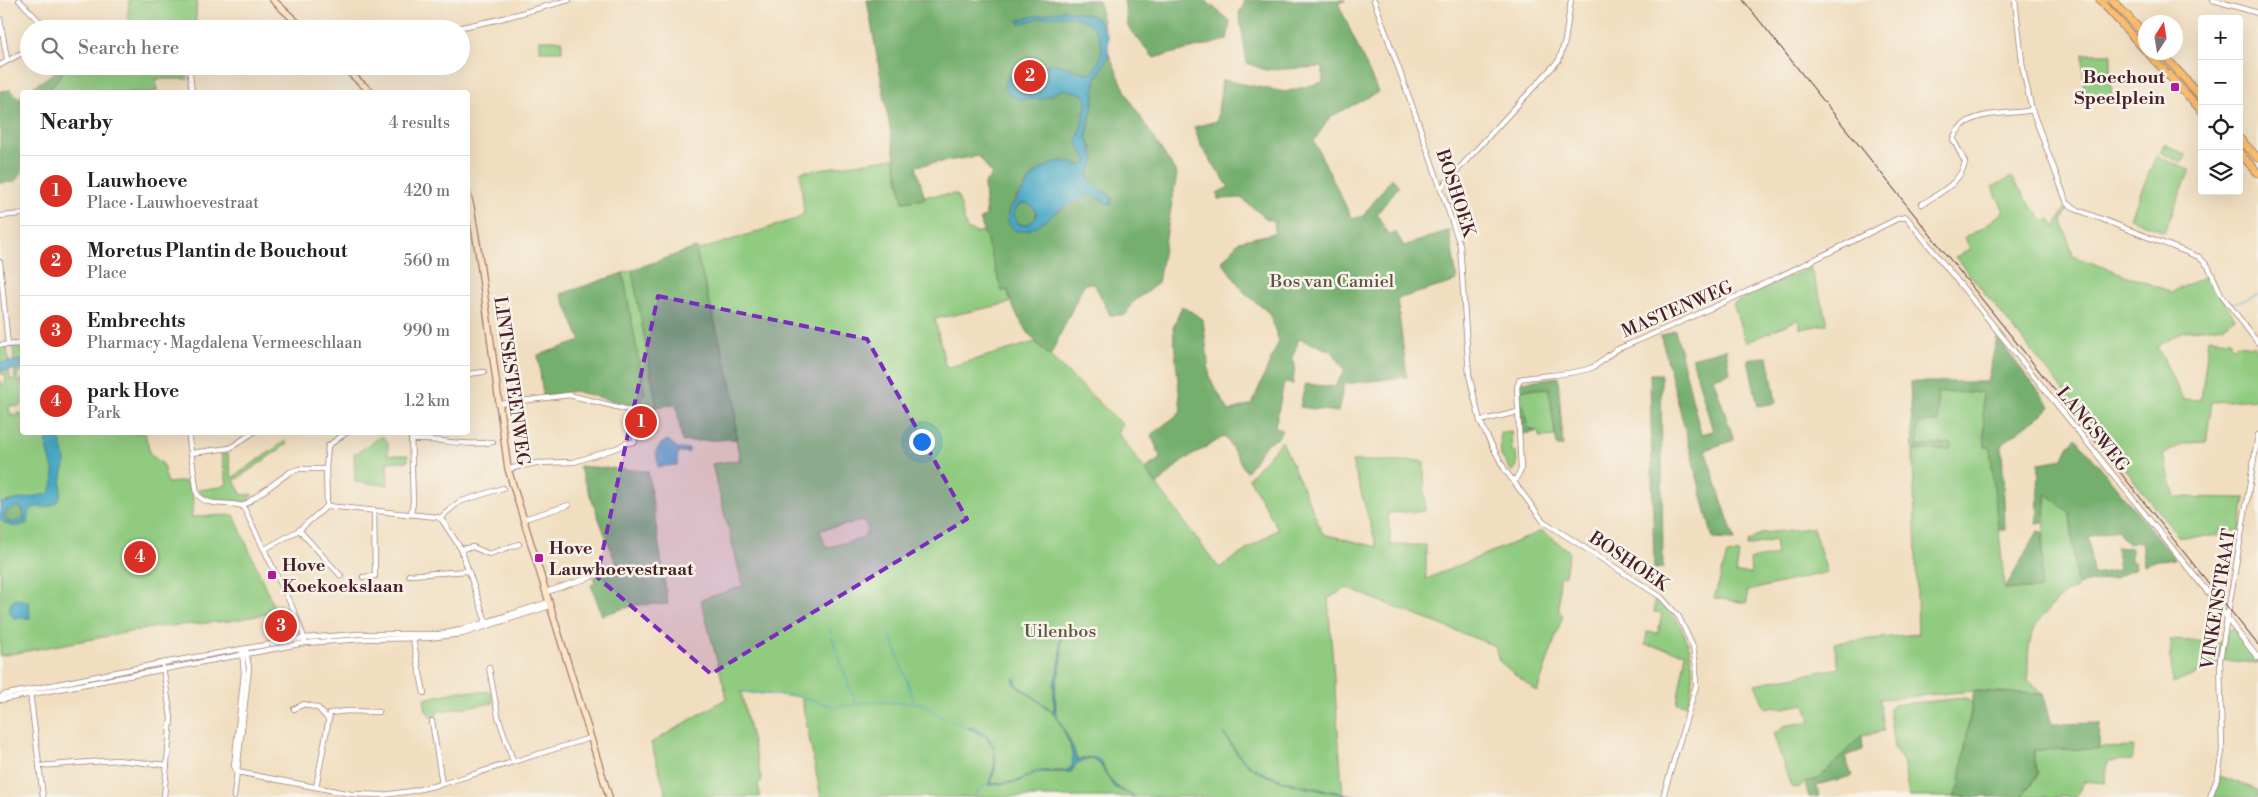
<!DOCTYPE html>
<meta charset="utf-8">
<style>
:root{--surface:#fff;--page:#f6f6f6;--text:#202124;--muted:#757577;--line:#e0e0e0;--accent:#d93025}
body{margin:0;font-family:"Libre Bodoni",serif;background:var(--page);color:var(--text)}
.controls{position:absolute;right:15px;top:15px;display:grid;overflow:hidden;border-radius:5px;box-shadow:0 5px 20px #0002}
.controls button{width:45px;height:45px;display:grid;place-items:center;padding:0;border:0;border-bottom:1px solid var(--line);background:var(--surface);color:var(--text);font:25px sans-serif}
.compass{position:absolute;left:2138px;top:15px;width:45px;height:45px;border-radius:50%;background:var(--surface);box-shadow:0 5px 20px #0002;rotate:12deg}
.you{position:absolute;left:921px;top:441px;width:18px;height:18px;margin:-12px;border:4px solid #fff;border-radius:50%;background:#1a73e8;box-shadow:0 0 0 8px #1a73e833}
.badge{display:grid;place-items:center;width:32px;height:32px;border-radius:50%;background:var(--accent);color:#fff;font-size:16px;font-weight:700}
.pin{position:absolute;translate:-50% -50%;border:2px solid #fff;box-shadow:0 1px 5px #0006}
.list{margin:0;padding:0;list-style:none}
h2{display:flex;justify-content:space-between;align-items:center;height:65px;margin:0;padding:0 20px;font-size:21px}
h2 small{font-size:16px;font-weight:400;color:var(--muted)}
.list li{display:grid;grid-template-columns:32px 1fr auto;gap:15px;align-items:center;box-sizing:border-box;height:70px;padding:0 20px;border-top:1px solid var(--line)}
.list b{display:block;font-size:19px;white-space:nowrap}
.list p{margin:0;font-size:16px;white-space:nowrap;color:var(--muted)}
.list em{font-size:16px;font-style:normal;color:var(--muted)}
.icon{flex:none;width:28px;height:28px;fill:none;stroke:currentColor;stroke-width:2;stroke-linecap:round;stroke-linejoin:round}
.map{position:relative;flex:none;width:2258px;height:797px;overflow:hidden}
.search{position:absolute;background:var(--surface);box-shadow:0 5px 20px #0002;left:20px;top:20px;width:450px;height:55px;display:flex;align-items:center;gap:12px;box-sizing:border-box;padding:0 18px;border-radius:28px;color:var(--muted);font-size:19px}
.panel{position:absolute;background:var(--surface);box-shadow:0 5px 20px #0002;left:20px;top:90px;width:450px;height:345px;border-radius:5px}
.map>svg:first-child{display:block}
</style>
<div class="map">
<svg width="2258" height="797" viewBox="0 0 2258 797">
<rect width="100%" height="100%" fill="#f7f3e8"/>
<filter id="ink" filterUnits="userSpaceOnUse"><feTurbulence type="fractalNoise" baseFrequency=".02" numOctaves="2"/><feDisplacementMap in="SourceGraphic" scale="10" xChannelSelector="R" yChannelSelector="G"/><feConvolveMatrix kernelMatrix="1 2 1 2 8 2 1 2 1" color-interpolation-filters="sRGB"/></filter>
<filter id="wash" filterUnits="userSpaceOnUse"><feTurbulence type="fractalNoise" baseFrequency=".0096" numOctaves="4" result="noise"/><feDisplacementMap in="SourceGraphic" scale="20" xChannelSelector="R" yChannelSelector="G"/><feGaussianBlur stdDeviation="1.12" result="paint"/><feColorMatrix in="noise" values="0 0 0 0 0 0 0 0 0 0 0 0 0 0 0 0 0 1.4 0 .05"/><feComposite in="paint" operator="in"/></filter>
<g filter="url(#wash)">
<rect width="100%" height="100%" fill="#f1dec0"/>
<g fill="#90cb80" stroke="#6d7556" fill-rule="evenodd">
<polygon points="129,0 197,0 195,29 127,25"/>
<rect x="540" y="40" width="22" height="11"/>
<polygon points="2083,54 2111,54 2111,97 2084,96"/>
<polygon points="67,66 186,66 188,79 156,79 157,92 51,92 50,90"/>
<polygon points="2164,144 2186,155 2182,163 2160,152"/>
<polygon points="2156,156 2190,170 2164,232 2130,218"/>
<path d="M894,158L903,202L924,199V196L956,194C961,200 963,220 967,229L977,233L985,231L1002,291L1008,290L1010,303L935,319L946,368L1035,342L1123,425L1117,432L1219,568L1278,529L1249,478L1282,441L1323,534L1377,547L1352,461H1424L1425,511L1388,513L1391,545H1426V579L1542,531L1569,551L1565,575L1559,577V611L1563,615L1537,692L1499,661L1495,646L1346,588L1328,599L1343,797H821L801,697L741,692L762,782L758,783L760,797H667L651,743L727,698L701,600L743,586L712,464L740,460L736,439L735,399L695,248L700,250L796,219L804,213L800,172ZM862,521L868,528L863,538L826,548L820,530Z"/>
<path d="M2012,177L2026,199L2045,222L2050,219L2055,228L2065,208L2068,209L2062,221L2073,256L2172,292L2210,274L2219,295L2235,318L2224,326L2185,331L2157,346L2183,399L2201,400L2209,338L2231,340V346L2235,347L2236,344L2254,346L2258,354V399L2212,402L2206,442L2184,443L2163,455L2175,497L2245,498L2240,531L2219,530V536H2178C2104,443 2031,348 1955,257L1970,250L1965,237L1981,229L2004,211L1992,187Z"/>
<polygon points="1810,267 1827,319 1827,324 1800,329 1799,319 1746,343 1733,304"/>
<polygon points="632,270 657,407 640,409 633,406 645,395 623,273"/>
<polygon points="22,345 22,372 17,373 18,382 22,382 22,379 22,405 16,407 13,405 9,407 10,414 13,414 13,416 17,416 17,413 22,414 22,432 145,433 150,454 163,464 167,483 188,481 194,503 191,517 234,515 276,612 230,621 157,627 0,656 0,380 1,384 6,383 5,374 0,374 0,347 7,346 10,380 15,379 13,346"/>
<polygon points="1549,388 1555,436 1539,437 1539,432 1528,428 1523,406 1519,406 1519,390"/>
<path d="M1982,391L1985,447H1990L2005,589H2040L2047,493L2070,513L2077,588C2065,592 2061,597 2052,606C2027,631 2028,646 2028,680L2043,694L1974,691L1880,699L1884,731L1862,735L1818,779L1805,782L1798,788L1791,787L1773,733L1779,731L1784,726L1810,721L1805,704L1777,709L1776,706L1765,708L1755,684L1839,668L1834,643L1918,634L1913,451L1951,448V443L1917,447L1918,422L1937,393Z"/>
<polygon points="1511,431 1512,452 1516,452 1517,466 1512,472 1501,456 1500,432"/>
<polygon points="382,436 388,443 388,455 408,455 408,461 387,462 388,485 355,482 354,453 357,453"/>
<polygon points="285,441 287,444 234,481 242,495 252,494 252,496 242,503 229,500 207,500 198,490 221,487 227,484 221,454 228,454 232,478"/>
<polygon points="1813,528 1827,572 1747,591 1747,603 1714,598 1727,555 1739,553 1736,573 1751,574 1750,560 1777,555 1775,540 1747,546 1748,542 1762,533"/>
<path d="M1655,598C1690,622 1699,667 1688,705L1677,703L1686,653L1645,645L1647,632L1658,633L1662,613L1654,612Z"/>
<polygon points="2232,628 2258,660 2258,663 2222,660 2227,630"/>
<polygon points="2170,640 2221,642 2217,666 2172,684"/>
<polygon points="460,691 491,692 493,703 439,711 436,716 430,717 429,713 426,711 424,699"/>
<polygon points="1965,698 1972,701 1959,787 1954,797 1909,797 1903,761 1894,749 1889,710 1892,705"/>
<polygon points="2134,747 2132,760 2108,761 2105,783 2084,781 2076,797 2022,797 2039,773 2034,762 2034,750"/>
<polygon points="2220,776 2258,790 2258,797 2213,797"/>
</g>
<g fill="#74af6e" stroke="#5f674c" fill-rule="evenodd">
<path d="M867,0H1099L1108,52L1129,99L1177,174L1158,283L1131,304L1126,315H1110L1094,283L1084,284L1050,356C1031,339 1013,316 1008,290L1002,291L980,219L986,216L984,184L992,175L979,156L916,166L925,199L903,202ZM1070,67L1089,74L1095,81L1094,98L1087,137L1093,150L1088,175L1092,185L1112,197L1111,205L1091,194L1085,199L1016,231L1007,221L1009,208L1034,174L1062,161L1084,166L1088,161L1077,143L1087,103C1085,93 1073,87 1063,89C1060,90 1055,94 1052,96L1005,82L1011,75L1018,77L1020,83L1023,85L1041,81L1038,68Z"/>
<polygon points="1124,0 1205,0 1230,21 1227,40 1154,58 1128,27"/>
<polygon points="1243,0 1346,0 1338,3 1378,92 1330,117 1314,141 1352,219 1363,216 1392,178 1399,186 1377,214 1388,235 1395,231 1404,246 1449,230 1457,281 1397,299 1407,377 1344,384 1338,412 1300,407 1305,384 1334,387 1345,370 1332,351 1299,339 1291,361 1295,363 1293,384 1284,383 1275,427 1282,430 1277,439 1268,442 1246,472 1225,436 1181,462 1157,485 1145,469 1161,458 1151,435 1181,412 1173,328 1182,306 1203,319 1210,379 1229,411 1252,404 1279,341 1269,313 1245,293 1222,262 1239,241 1275,233 1274,221 1267,219 1241,198 1218,199 1217,193 1229,187 1202,148 1194,127 1217,121 1222,80 1285,92 1323,82 1323,67 1265,70 1247,63 1239,13 1245,2"/>
<polygon points="61,66 67,66 50,89 51,92 26,92 61,68"/>
<polygon points="11,90 19,98 22,95 22,173 14,182 0,183 0,91"/>
<circle cx="1025" cy="214" r="11"/>
<polygon points="695,248 735,399 736,439 682,442 676,404 657,407 632,270"/>
<polygon points="623,273 645,395 633,406 574,391 543,397 538,355 581,341 561,294"/>
<polygon points="1675,330 1701,434 1713,431 1692,358 1726,349 1730,373 1713,378 1734,440 1705,450 1735,540 1713,539 1661,336"/>
<polygon points="1997,338 2051,407 2002,444 2005,530 1998,530 1990,447 1985,447 1982,392 1937,393 1939,422 1918,423 1918,447 1951,443 1951,449 1913,451 1910,382 1987,382"/>
<polygon points="1768,356 1776,403 1758,406 1748,360"/>
<polygon points="1650,374 1661,374 1663,568 1654,569"/>
<polygon points="1558,377 1563,446 1557,446 1549,388 1519,390 1521,382"/>
<polygon points="1523,405 1528,428 1539,432 1521,434 1519,406"/>
<polygon points="2076,438 2175,559 2158,560 2144,565 2141,541 2128,544 2117,530 2088,537 2093,574 2119,570 2116,547 2131,548 2131,562 2135,562 2136,568 2114,578 2077,585 2070,513 2047,494 2043,523 2037,524 2039,463 2063,459 2069,445"/>
<polygon points="579,466 648,471 668,604 636,605 602,615 591,585 596,583 593,577 618,569"/>
<circle cx="15" cy="515" r="9"/>
<polygon points="2038,531 2043,532 2040,589 2005,589"/>
<polygon points="1974,691 2043,694 2052,724 2100,723 2099,749 2034,750 2034,762 2038,773 2022,797 1954,797 1959,787"/>
<polygon points="1862,735 1863,750 1845,756 1852,776 1817,785 1819,797 1809,797 1805,782 1818,779"/>
</g>
<g fill="#45a7c5" stroke="#486378" fill-rule="evenodd">
<path d="M1064,10L1087,14L1094,17L1101,23L1108,37V57L1095,81L1094,98L1088,127L1087,137L1095,159L1088,175L1089,182L1112,197L1111,205L1091,194C1082,199 1072,203 1062,208C1048,217 1034,233 1016,231C1000,220 1011,206 1020,195C1030,180 1037,168 1057,162C1066,159 1075,166 1084,165L1088,161L1077,143L1087,103L1083,94L1064,89L1041,99L1023,100L1010,95L1004,86L1007,78L1011,75L1018,77L1020,83H1023L1024,85L1041,81L1038,68C1063,55 1075,78 1092,72C1100,63 1104,51 1100,39C1091,13 1061,14 1040,18C1035,19 1026,23 1019,23L1018,20ZM1022,203C1030,203 1034,207 1037,214C1035,221 1029,225 1021,225L1016,222L1014,213L1017,207Z"/>
<polygon points="22,360 22,369 0,371 0,363"/>
<path d="M47,433H58C60,442 65,453 65,463C65,468 62,473 62,478C60,488 64,500 52,505C44,509 37,505 30,509L28,523C17,527 9,529 0,519V503L47,494L50,491L54,482L53,469L47,447ZM17,506L23,509L24,520L10,523L5,520L4,513Z"/>
<polygon points="668,440 679,449 689,449 689,452 678,453 677,465 658,467 656,451 662,443"/>
<polygon points="15,599 29,601 30,618 14,618 9,612 10,605"/>
<path d="M1066,623L1061,642L1062,659L1055,689L1056,714L1074,750L1077,760C1109,751 1098,769 1114,784C1119,789 1129,794 1135,797L1114,787L1100,764L1090,758L1077,763L1071,772H1036L1018,782L990,785C988,780 992,776 993,771C1000,743 988,736 965,727C987,727 999,746 995,769C994,774 991,779 991,784L1018,781L1037,771H1065L1071,768C1078,755 1061,721 1051,711C1040,702 1027,693 1015,685L1013,679L1016,678V684L1054,712V684L1061,657L1060,640Z"/>
<path d="M1223,734H1224C1231,743 1239,757 1248,764C1280,786 1326,789 1362,797L1351,795L1347,797L1346,795C1313,788 1275,785 1247,764C1238,757 1231,743 1223,734Z"/>
</g>
<g fill="none" stroke-linecap="round" stroke-linejoin="round">
<g stroke="#45a7c5" stroke-width="1">
<polyline points="2230,304 2258,295"/>
<polyline points="829,628 855,703"/>
<polyline points="890,634 914,701"/>
<polyline points="358,637 391,636"/>
<polyline points="317,640 329,639"/>
<polyline points="172,665 232,653"/>
<polyline points="40,690 83,681"/>
<polyline points="741,692 801,697 835,707 873,702 922,703 937,714 966,727"/>
<polyline points="1035,771 1044,771"/>
<polyline points="973,797 982,787 989,784"/>
</g>
</g>
</g>
<g filter="url(#ink)">
<g fill="none" stroke-linecap="round" stroke-linejoin="round">
<defs>
<g id="street">
<polyline points="19,0 47,29"/>
<polyline points="1374,0 1418,122 1460,245 1469,375 1480,421 1487,436 1505,470 1543,521 1661,597 1679,617 1693,647 1696,666 1696,686 1663,797"/>
<polyline points="2015,0 2023,70 2032,110 2067,203 2078,210 2199,257 2208,266 2221,294 2258,343"/>
<polyline points="2213,0 2258,13"/>
<polyline points="0,19 7,59"/>
<polyline points="452,29 496,20 569,0"/>
<polyline points="0,65 29,49"/>
<polyline points="189,66 192,92"/>
<polyline points="1441,188 1559,60 1565,41 1571,0"/>
<path d="M1922,204C1938,194 1961,183 1965,162L1953,139C1965,108 2006,116 2032,110"/>
<polyline points="0,216 22,214"/>
<polyline points="0,262 8,345"/>
<polyline points="0,345 22,344"/>
<polyline points="468,374 484,372"/>
<polyline points="498,404 569,395 633,411 635,442 626,443 617,448 574,462 536,463 508,469"/>
<polyline points="1480,421 1518,412"/>
<path d="M188,432L197,494C208,508 226,501 243,506L294,611L305,640"/>
<polyline points="411,432 413,503 411,513"/>
<path d="M411,440C439,438 466,447 493,442"/>
<polyline points="191,453 230,448 254,432"/>
<path d="M1514,482L1521,470L1517,387L1520,379C1543,374 1568,376 1591,368C1602,364 1608,353 1618,349C1713,309 1805,265 1897,219L1906,217L2222,610L2228,620L2258,658"/>
<polyline points="243,506 290,472 299,469 326,469"/>
<polyline points="327,506 326,469 328,446 347,432"/>
<polyline points="440,518 459,502 503,488"/>
<polyline points="524,519 569,505"/>
<polyline points="299,530 341,576"/>
<polyline points="265,549 299,530 327,506 437,517 442,520 461,549 486,622"/>
<polyline points="461,549 473,547 489,554 519,544"/>
<polyline points="409,575 468,571"/>
<polyline points="363,577 375,576 374,510"/>
<polyline points="546,592 591,577"/>
<polyline points="412,635 424,693"/>
<polyline points="163,667 171,718 164,797"/>
<polyline points="489,667 498,716 513,761"/>
<polyline points="30,692 43,797"/>
<polyline points="0,699 3,695 162,663 305,638 359,634 440,634 461,630 549,602"/>
<polyline points="0,700 305,643 364,639 428,638 462,634 550,606"/>
<polyline points="294,709 304,704 318,708 327,718"/>
<polyline points="432,721 442,784"/>
<polyline points="39,766 116,760 167,765"/>
<polyline points="237,772 351,794 383,795 412,791 442,784 590,738"/>
<polyline points="237,772 234,766 244,673 242,652"/>
<polyline points="316,787 330,713 347,711 379,712"/>
<polyline points="234,797 249,668 246,650"/>
<polyline points="2210,797 2218,776 2222,751 2220,660 2258,435"/>
</g>
<g id="secondary">
<polyline points="273,0 304,29"/>
<polyline points="342,66 371,92"/>
<polyline points="468,196 471,207 480,262 508,469 609,797"/>
</g>
<g id="primary">
<polyline points="2100,0 2146,51"/>
<polyline points="2112,0 2146,36"/>
<polyline points="2147,52 2202,111"/>
<polyline points="2161,52 2202,98"/>
<polyline points="2239,138 2258,158"/>
<polyline points="2239,152 2258,173"/>
</g>
</defs>
<use href="#street" stroke="#9e7e76" stroke-width="6"/>
<use href="#secondary" stroke="#9e7e76" stroke-width="8"/>
<use href="#primary" stroke="#9e7e76" stroke-width="9"/>
<use href="#street" stroke="#fff" stroke-width="4.5"/>
<use href="#secondary" stroke="#fde5c5" stroke-width="5.5"/>
<use href="#primary" stroke="#fabe6e" stroke-width="7"/>
<polyline stroke="#4a1f2b" stroke-width="1" points="1743,0 2258,645"/>
</g>
</g>
<path fill="#7b2cbf" fill-opacity="0.2" stroke="#7b2cbf" stroke-width="4" stroke-dasharray="10 6" stroke-linejoin="round" d="M658,296L867,339L967,519L711,674L597,577Z"/>
<g fill="#b5179e" stroke="#f7f3e8" stroke-width="2">
<rect x="2170" y="82" width="10" height="10" rx="2.5"/>
<rect x="534" y="553" width="10" height="10" rx="2.5"/>
<rect x="267" y="570" width="10" height="10" rx="2.5"/>
</g>
<g text-anchor="middle" stroke-width="5" stroke-linejoin="round" paint-order="stroke">
<g font-size="18" font-weight="bold" fill="#4a1f2b" stroke="#f7f3e8" text-anchor="start">
<text x="2165" y="83" text-anchor="end">Boechout<tspan x="2165" dy="21">Speelplein</tspan></text>
<text x="549" y="554">Hove<tspan x="549" dy="21">Lauwhoevestraat</tspan></text>
<text x="282" y="571">Hove<tspan x="282" dy="21">Koekoekslaan</tspan></text>
</g>
<g font-size="18" fill="#4a1f2b" stroke="#f7f3e8">
<text transform="translate(1456 193) rotate(72)" y="6">BOSHOEK</text>
<text transform="translate(1677 309) rotate(-23)" y="6">MASTENWEG</text>
<text transform="translate(512 381) rotate(82)" y="6">LINTSESTEENWEG</text>
<text transform="translate(2093 429) rotate(51)" y="6">LANGSWEG</text>
<text transform="translate(1629 561) rotate(34)" y="6">BOSHOEK</text>
<text transform="translate(2218 599) rotate(-81)" y="6">VINKENSTRAAT</text>
</g>
<g font-size="18" fill="#5f5344" stroke="#f7f3e8">
<text x="1332" y="287">Bos van Camiel</text>
<text x="1060" y="637">Uilenbos</text>
</g>
</g>
</svg>
<div class="controls">
<button>+</button>
<button>−</button>
<button><svg class="icon" aria-label="locate" viewBox="0 0 24 24"><circle cx="12" cy="12" r="6"/><path d="M12 2v4M12 18v4M2 12h4M18 12h4"/></svg></button>
<button><svg class="icon" aria-label="layers" viewBox="0 0 24 24"><path d="M12 4l9 5-9 5-9-5zM3 14l9 5 9-5"/></svg></button>
</div>
<svg class="compass" viewBox="-18 -18 36 36"><path d="M0-13l5 13h-10z" fill="#e53935"/><path d="M0 13l5-13h-10z" fill="#757577"/></svg>
<div class="you"></div>
<div class="pin badge" style="left:641px;top:422px">1</div>
<div class="pin badge" style="left:1030px;top:76px">2</div>
<div class="pin badge" style="left:281px;top:626px">3</div>
<div class="pin badge" style="left:140px;top:557px">4</div>
<div class="search"><svg class="icon" aria-label="search" viewBox="0 0 24 24"><circle cx="10" cy="10" r="6"/><path d="M15 15l6 6"/></svg>Search here</div>
<section class="panel">
<h2>Nearby<small>4 results</small></h2>
<ul class="list">
<li><span class="badge">1</span><div><b>Lauwhoeve</b><p>Place · Lauwhoevestraat</p></div><em>420 m</em></li>
<li><span class="badge">2</span><div><b>Moretus Plantin de Bouchout</b><p>Place</p></div><em>560 m</em></li>
<li><span class="badge">3</span><div><b>Embrechts</b><p>Pharmacy · Magdalena Vermeeschlaan</p></div><em>990 m</em></li>
<li><span class="badge">4</span><div><b>park Hove</b><p>Park</p></div><em>1.2 km</em></li>
</ul>
</section>
</div>
